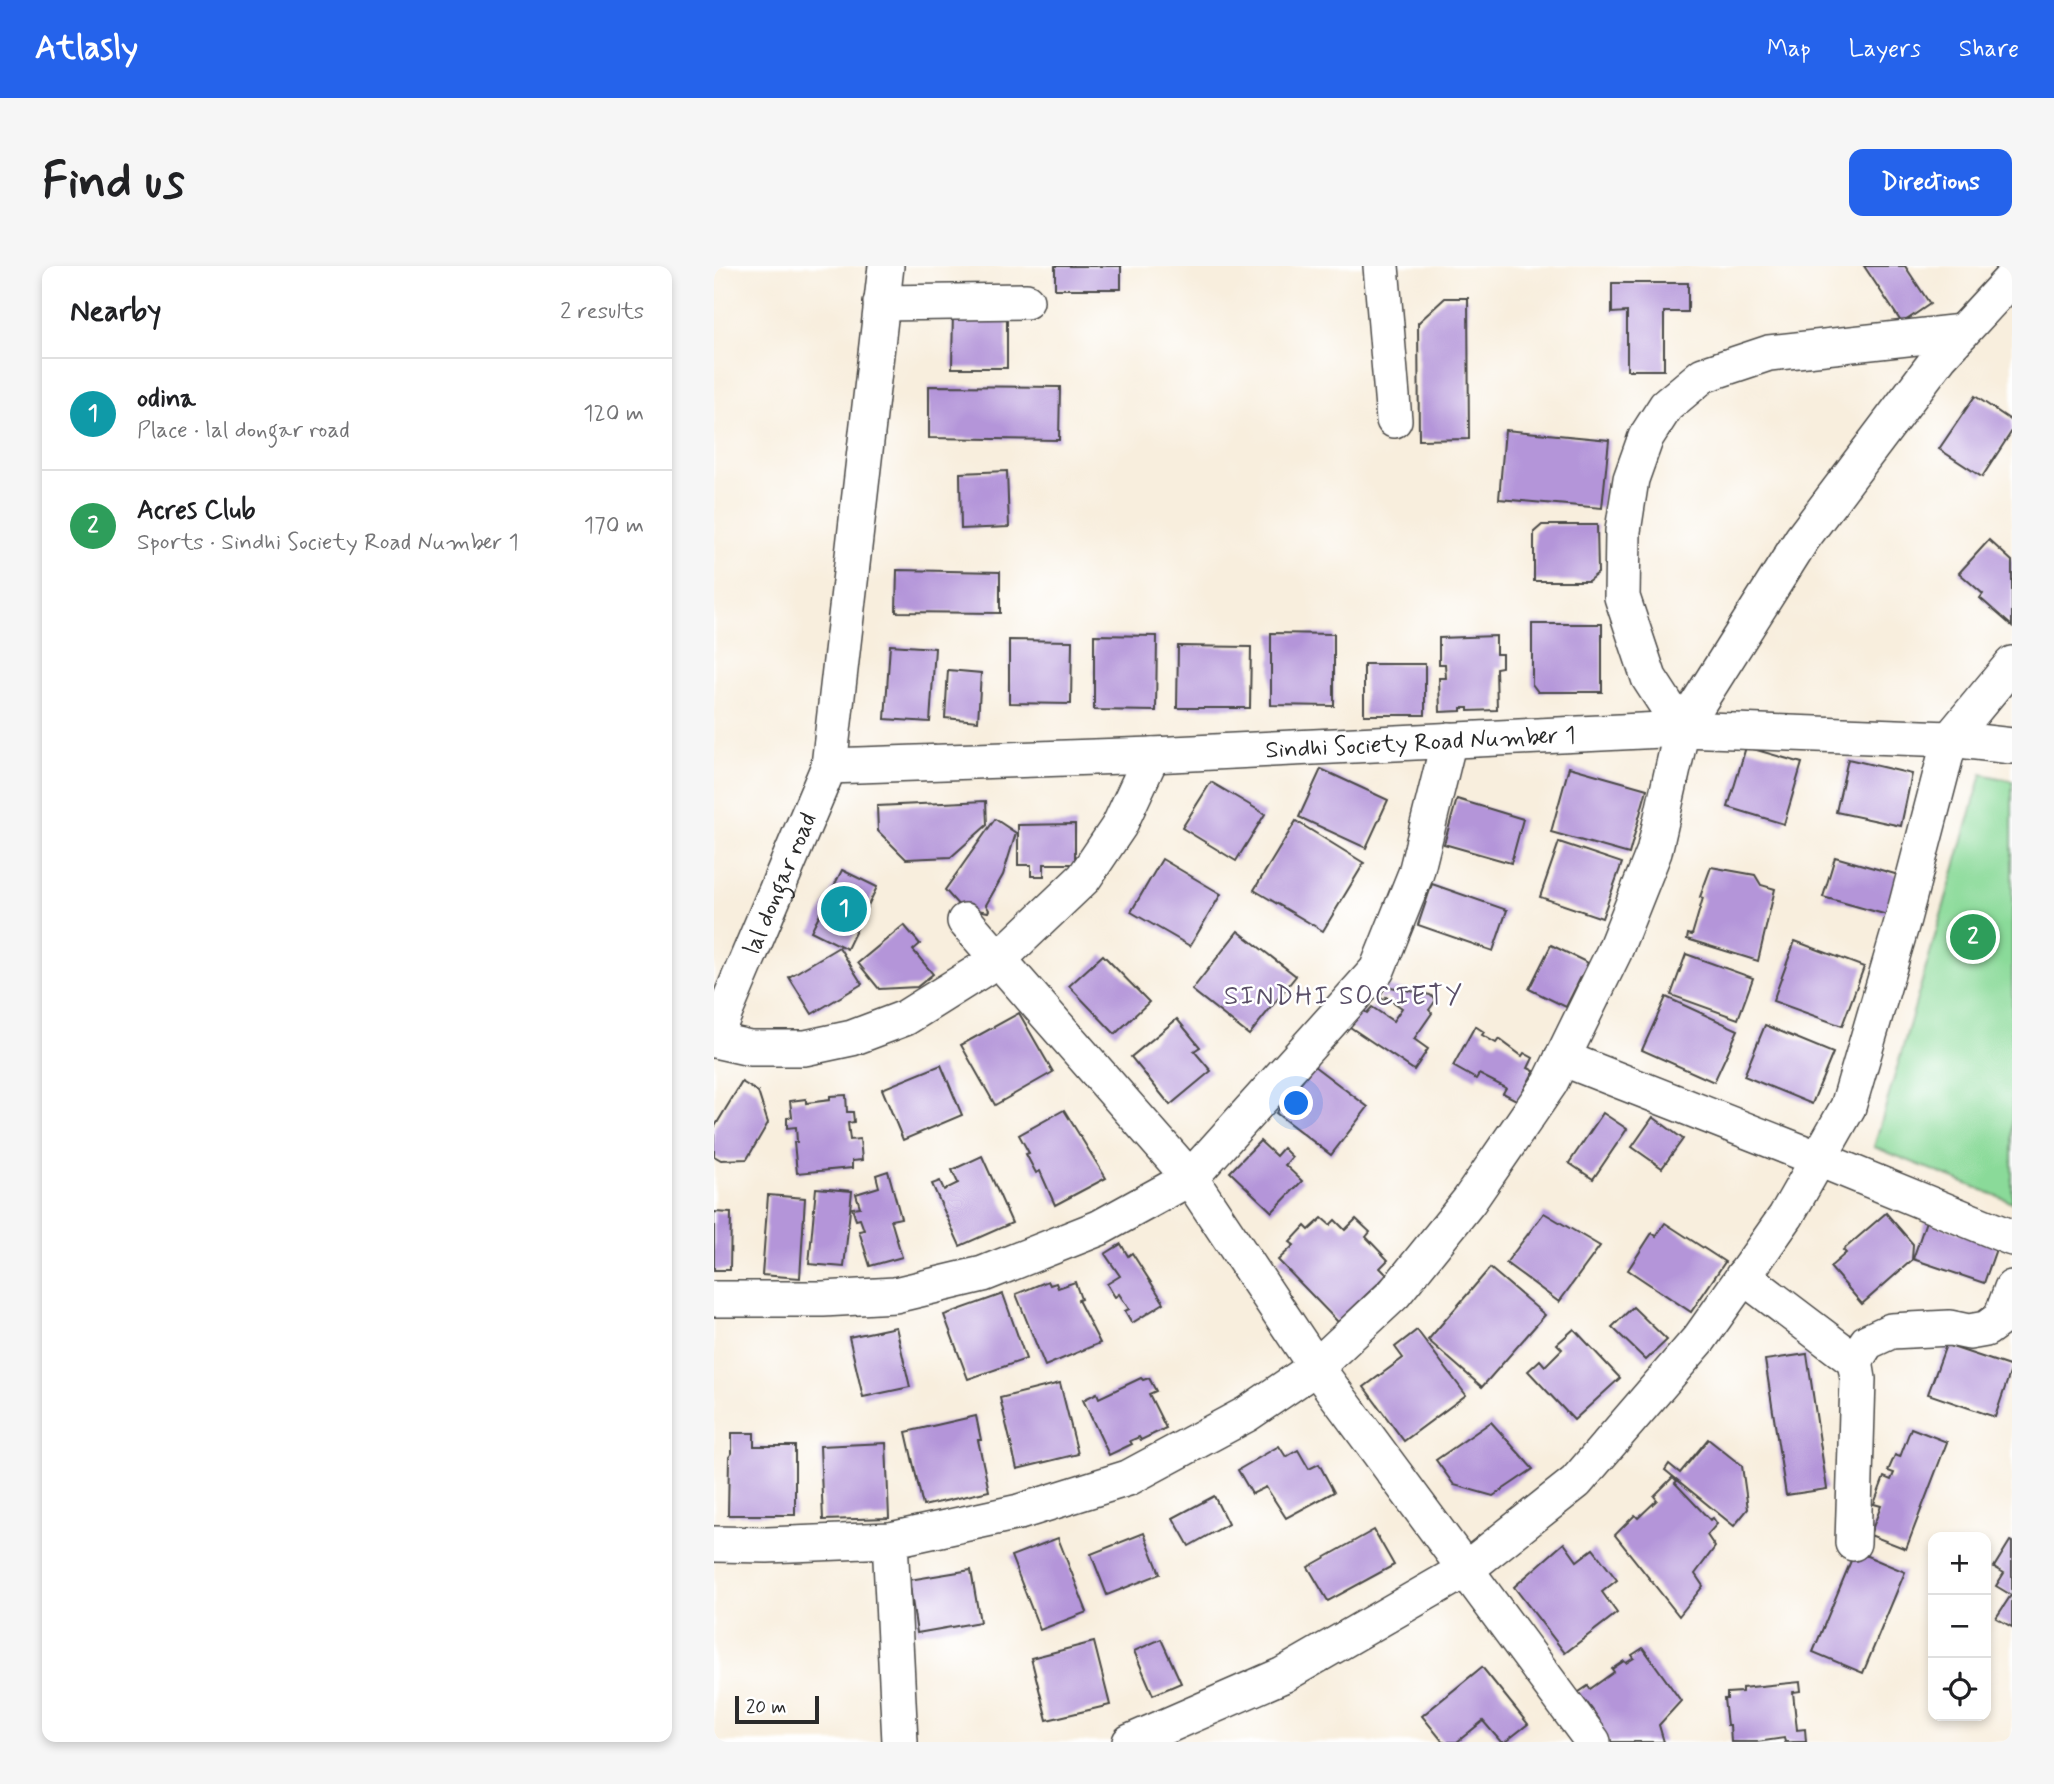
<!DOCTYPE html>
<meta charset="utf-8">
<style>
:root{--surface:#fff;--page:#f6f6f6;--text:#202124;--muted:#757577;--line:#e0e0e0;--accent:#2563eb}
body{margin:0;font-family:Mynerve,sans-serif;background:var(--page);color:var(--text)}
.controls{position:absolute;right:21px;bottom:21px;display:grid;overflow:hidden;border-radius:14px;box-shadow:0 4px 10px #0003}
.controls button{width:63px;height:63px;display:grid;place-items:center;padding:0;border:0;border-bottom:2px solid var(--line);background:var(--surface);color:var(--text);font:35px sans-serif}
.scale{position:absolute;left:21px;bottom:18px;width:84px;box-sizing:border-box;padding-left:7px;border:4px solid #2b2b2b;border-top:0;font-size:19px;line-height:24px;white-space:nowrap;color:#2b2b2b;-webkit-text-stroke:5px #fff;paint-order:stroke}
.you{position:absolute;left:583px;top:838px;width:24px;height:24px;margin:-18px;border:5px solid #fff;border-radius:50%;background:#1a73e8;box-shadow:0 0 0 10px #1a73e833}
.badge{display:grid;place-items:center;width:46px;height:46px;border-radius:50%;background:var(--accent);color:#fff;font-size:23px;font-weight:700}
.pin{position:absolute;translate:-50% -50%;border:4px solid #fff;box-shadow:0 2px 7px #0006}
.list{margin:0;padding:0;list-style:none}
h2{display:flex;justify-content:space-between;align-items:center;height:91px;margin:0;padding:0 28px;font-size:30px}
h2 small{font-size:23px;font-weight:400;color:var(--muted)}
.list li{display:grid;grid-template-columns:46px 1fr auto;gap:21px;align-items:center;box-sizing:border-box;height:112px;padding:0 28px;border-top:2px solid var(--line)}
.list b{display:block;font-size:26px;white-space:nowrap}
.list p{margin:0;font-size:23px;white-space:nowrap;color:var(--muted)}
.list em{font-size:23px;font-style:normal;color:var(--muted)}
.icon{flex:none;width:38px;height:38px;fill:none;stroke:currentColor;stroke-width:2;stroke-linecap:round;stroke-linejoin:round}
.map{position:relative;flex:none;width:1298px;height:1476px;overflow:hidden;border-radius:14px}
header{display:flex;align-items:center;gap:42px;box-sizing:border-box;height:98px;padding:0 35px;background:var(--accent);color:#fff}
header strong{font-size:33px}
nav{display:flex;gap:38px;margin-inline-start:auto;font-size:24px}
.intro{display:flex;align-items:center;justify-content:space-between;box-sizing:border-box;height:168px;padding:0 42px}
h1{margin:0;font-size:49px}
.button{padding:18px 32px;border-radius:14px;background:var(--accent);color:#fff;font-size:24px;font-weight:700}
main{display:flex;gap:42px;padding:0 42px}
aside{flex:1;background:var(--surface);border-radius:14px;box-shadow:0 4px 10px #0003}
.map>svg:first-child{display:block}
</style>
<header>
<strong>Atlasly</strong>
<nav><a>Map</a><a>Layers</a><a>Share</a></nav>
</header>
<div class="intro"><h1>Find us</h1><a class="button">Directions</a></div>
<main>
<aside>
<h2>Nearby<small>2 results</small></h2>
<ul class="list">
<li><span class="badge" style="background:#0f9aa8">1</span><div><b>odina</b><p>Place · lal dongar road</p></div><em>120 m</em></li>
<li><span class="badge" style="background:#2e9e5b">2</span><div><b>Acres Club</b><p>Sports · Sindhi Society Road Number 1</p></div><em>170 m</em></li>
</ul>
</aside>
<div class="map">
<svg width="1298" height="1476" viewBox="0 0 1298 1476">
<rect width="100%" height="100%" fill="#fff"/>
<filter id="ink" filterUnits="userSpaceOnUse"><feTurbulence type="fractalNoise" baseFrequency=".0143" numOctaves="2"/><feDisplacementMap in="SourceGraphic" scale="14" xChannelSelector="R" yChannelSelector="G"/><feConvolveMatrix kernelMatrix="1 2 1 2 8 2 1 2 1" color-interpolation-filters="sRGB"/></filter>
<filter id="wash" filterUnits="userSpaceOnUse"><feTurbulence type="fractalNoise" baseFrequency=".00686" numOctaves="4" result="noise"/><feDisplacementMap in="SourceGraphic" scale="28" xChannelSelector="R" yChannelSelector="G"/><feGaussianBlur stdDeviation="1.57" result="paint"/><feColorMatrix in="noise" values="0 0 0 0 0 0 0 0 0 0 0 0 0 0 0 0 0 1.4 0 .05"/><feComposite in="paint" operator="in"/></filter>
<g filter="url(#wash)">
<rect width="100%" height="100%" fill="#f8eedd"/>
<polygon fill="#8ada99" stroke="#5a8262" stroke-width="2" points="1268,508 1298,515 1298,936 1160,881"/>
<g id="blocks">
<g fill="#b495d9">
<rect x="341" y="0" width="66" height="23"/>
<polygon points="1150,0 1191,0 1216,38 1188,57"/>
<polygon points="898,17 974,17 974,46 950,46 950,104 913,104 913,46 898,47"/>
<polygon points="731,32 754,32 755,173 705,174 704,57"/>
<polygon points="239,44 293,45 293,102 238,102"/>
<polygon points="215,120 346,121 345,174 215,172"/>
<polygon points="1261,130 1298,155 1298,165 1268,211 1225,183"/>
<polygon points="791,164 895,174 888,242 785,233"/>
<polygon points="293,205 295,261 247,263 246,207"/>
<polygon points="828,259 883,259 884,307 874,315 820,315 820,266"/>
<polygon points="1275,274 1298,295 1298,360 1266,332 1269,328 1245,307"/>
<polygon points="183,304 286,306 286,347 182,346"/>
<polygon points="818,358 888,358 888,426 824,426 818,418"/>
<polygon points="557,367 620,368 620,440 557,439"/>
<polygon points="380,369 443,370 442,445 380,444"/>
<polygon points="782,370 782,388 788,388 788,401 782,402 783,444 754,445 754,442 747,442 747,445 726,446 725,412 732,412 731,398 725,398 725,372"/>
<polygon points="295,374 358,375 357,438 295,437"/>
<polygon points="176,379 221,382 216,456 171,453"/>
<polygon points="464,380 537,381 536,442 463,442"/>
<rect x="650" y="398" width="61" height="51"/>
<polygon points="234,404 267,407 264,455 231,452"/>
<polygon points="1032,481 1088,497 1070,558 1014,541"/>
<polygon points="1134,493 1198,508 1187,560 1122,546"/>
<polygon points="855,501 933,523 915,588 837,566"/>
<polygon points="607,503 674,534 652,582 585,551"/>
<polygon points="497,516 551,548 522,595 468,562"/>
<polygon points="743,533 809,553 797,597 730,578"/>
<polygon points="272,535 273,559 237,591 192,593 164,565 163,540"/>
<polygon points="281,553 302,567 289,609 272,639 275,644 274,646 264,644 254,650 231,624"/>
<polygon points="582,555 650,597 609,665 540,624"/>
<polygon points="361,558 361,598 330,598 330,610 317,610 317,599 304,599 304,559"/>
<polygon points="845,576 908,597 888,652 826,631"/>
<polygon points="1121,591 1188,610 1177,650 1109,631"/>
<polygon points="448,593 507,628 476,680 417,646"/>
<polygon points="997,601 1041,609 1047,619 1061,623 1044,695 973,673 974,668 978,669 989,632 986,631"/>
<polygon points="128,604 163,621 133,683 97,665"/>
<polygon points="718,618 793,644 779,685 704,659"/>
<polygon points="190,659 206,678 199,684 219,708 203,721 165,723 144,697"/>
<polygon points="524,665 582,710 535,769 478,724"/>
<polygon points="1081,675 1150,701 1128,760 1059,735"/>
<polygon points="837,679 874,697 852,741 815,723"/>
<polygon points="125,681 148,718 98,748 75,711"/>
<polygon points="972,688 1039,712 1024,753 957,729"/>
<polygon points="389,689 435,736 401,768 355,720"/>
<polygon points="672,720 716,729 722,734 715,744 718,747 700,773 714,783 700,804 630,757 641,739 653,747 658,741 679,755 688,742 672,731 670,734 665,731"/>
<polygon points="952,731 1024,764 1000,816 928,784"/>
<polygon points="305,747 339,806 281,839 247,779"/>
<polygon points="463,753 486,781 480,785 497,805 456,839 417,791"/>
<polygon points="1051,759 1119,787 1098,838 1030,810"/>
<polygon points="761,760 770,766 768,769 782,777 785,773 808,790 810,787 819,792 814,802 820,805 804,835 789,827 792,822 765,808 762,813 739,800"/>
<polygon points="227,799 248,849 189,874 168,823"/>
<polygon points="600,800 654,841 617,889 562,847"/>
<polygon points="28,816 44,826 54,857 33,893 7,894 0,890 0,862"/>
<polygon points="132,829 133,846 139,846 140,856 134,857 136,874 146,873 148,894 138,895 138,902 83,907 80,876 83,876 82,861 73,862 73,852 78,851 76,835 92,833 92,837 116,834 116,830"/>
<polygon points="350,844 392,912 341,939 326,905 322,907 312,888 315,887 305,869"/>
<polygon points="889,847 913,863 879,913 855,897"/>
<polygon points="939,851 969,873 948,902 918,881"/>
<polygon points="546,875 562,890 569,882 578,891 571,899 588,915 558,946 516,906"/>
<polygon points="268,890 298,957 246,980 218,918 226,915 230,924 244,917 238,904"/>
<polygon points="174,905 187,952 177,954 188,991 156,1000 145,965 150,964 146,953 142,954 138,942 146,941 142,928 165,921 162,909"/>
<polygon points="102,922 138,925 130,1001 95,998"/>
<polygon points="54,929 91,932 86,1012 48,1009"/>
<polygon points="0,946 17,947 16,1004 0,1004"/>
<polygon points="830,947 886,980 845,1036 792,997"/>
<polygon points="1172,947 1199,978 1198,994 1148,1038 1116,1001 1132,987 1129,984"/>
<polygon points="608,952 616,959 621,954 631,964 642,953 656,966 652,971 674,994 666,1002 673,1009 624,1056 564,994 580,979 576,976 591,960 595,964"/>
<polygon points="1212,955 1283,980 1270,1017 1199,993"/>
<polygon points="951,957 1011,996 977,1046 914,1004 938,967 942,970"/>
<polygon points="407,978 414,990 418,987 450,1037 418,1057 411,1045 415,1043 405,1028 401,1031 393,1018 406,1010 391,988"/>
<polygon points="776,1002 831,1049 768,1121 714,1074"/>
<polygon points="334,1015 336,1019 342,1017 344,1022 361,1016 367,1033 364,1034 386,1077 331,1100 302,1028"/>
<polygon points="289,1028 312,1093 254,1113 230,1049"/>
<polygon points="919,1041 953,1074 932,1094 898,1061"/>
<polygon points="182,1061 196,1121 149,1131 135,1071"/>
<polygon points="860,1063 906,1112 860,1154 814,1105 826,1094 831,1100 848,1083 843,1078"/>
<polygon points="703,1064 752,1129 690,1175 650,1121 689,1092 681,1081"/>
<polygon points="1232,1079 1298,1101 1281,1151 1214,1128"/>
<polygon points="1093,1088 1113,1223 1072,1229 1051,1094"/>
<polygon points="427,1112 429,1114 435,1112 442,1125 435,1128 452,1162 427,1174 425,1171 416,1175 418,1178 395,1189 369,1134 383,1127 385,1132"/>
<polygon points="346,1117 364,1188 303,1203 286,1132"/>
<polygon points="262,1150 267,1174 264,1174 275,1225 209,1240 192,1166"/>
<polygon points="777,1156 819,1203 779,1230 740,1219 722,1194"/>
<polygon points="1197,1162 1233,1176 1192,1283 1156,1269 1167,1240 1160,1238 1170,1211 1177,1214 1180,1207 1174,1205 1181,1189 1186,1191"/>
<polygon points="18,1167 40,1167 40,1180 81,1180 81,1249 14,1249 15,1191 18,1187"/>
<polygon points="994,1173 1028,1200 1034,1243 1020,1260 951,1204 955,1198 966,1207"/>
<polygon points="172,1177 175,1252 109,1254 106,1180"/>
<polygon points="565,1180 572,1191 584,1184 595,1203 605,1198 620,1226 572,1252 552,1221 538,1228 524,1204"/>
<polygon points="959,1211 963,1215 961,1217 996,1254 999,1252 1003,1258 993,1269 1001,1281 981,1308 989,1320 965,1350 901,1269 921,1249 924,1252 943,1234 940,1230"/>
<polygon points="500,1230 514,1258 475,1280 459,1252"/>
<polygon points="660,1264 680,1299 614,1335 594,1301"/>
<polygon points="430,1267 446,1308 393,1329 377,1288"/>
<polygon points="344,1272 373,1346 326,1364 297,1290"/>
<polygon points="1296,1275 1298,1276 1298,1361 1282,1352 1297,1329 1282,1320 1290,1307 1280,1301"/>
<polygon points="850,1277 863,1295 879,1283 903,1314 888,1326 903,1347 851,1387 800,1321"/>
<polygon points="1141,1285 1191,1306 1149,1407 1099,1386"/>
<polygon points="257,1304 266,1356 203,1367 195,1314"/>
<polygon points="447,1373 467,1417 439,1429 420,1385"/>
<polygon points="380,1376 396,1439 333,1454 317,1392"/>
<polygon points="929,1382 967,1435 945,1459 950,1476 895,1476 881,1456 885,1453 874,1438 870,1441 862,1428 874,1420 876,1423 900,1406 898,1403 910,1395 912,1397 920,1392 918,1389"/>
<polygon points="768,1401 814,1458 791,1476 787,1476 769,1455 743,1476 729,1476 708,1450"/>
<polygon points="1086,1416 1087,1425 1079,1426 1083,1464 1091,1463 1092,1476 1071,1476 1070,1472 1043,1476 1017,1476 1016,1459 1013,1459 1010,1433 1013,1433 1013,1427 1028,1426 1028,1422"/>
</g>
</g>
</g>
<g filter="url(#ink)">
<use href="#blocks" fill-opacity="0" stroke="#4a4846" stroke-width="2"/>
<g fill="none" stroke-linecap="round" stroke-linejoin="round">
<defs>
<g id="minor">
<polyline points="667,0 680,154"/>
<polyline points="167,37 312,35"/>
<polyline points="968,463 935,412 908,331 909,265 917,213 932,171 952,140 989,109 1055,87 1248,66"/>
<path id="s1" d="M115,500L438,489L968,463L1236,473L1298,480"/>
<polyline points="251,655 476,912 602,1101 879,1476"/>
<path id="s2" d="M0,772L115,500L172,0"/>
<polyline points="0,774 36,782 91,782 138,772 191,752 285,693 370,612 405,560 438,489"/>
<polyline points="848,792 1105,893 1298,972"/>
<polyline points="1029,1010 1141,1095 1144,1113 1139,1277"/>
<polyline points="0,1033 109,1033 181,1029 269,1008 385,962 476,912 663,704 702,607 735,474"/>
<polyline points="1141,1095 1153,1076 1177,1065 1236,1062 1255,1066 1272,1063 1287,1052 1298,1022"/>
<polyline points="176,1274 186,1476"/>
<polyline points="0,1278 53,1279 176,1274 305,1246 414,1212 533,1148 602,1101 680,1028 755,935 836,817 900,686 940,586 968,463 1088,273 1226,90 1298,12"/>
<polyline points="416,1476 569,1409 751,1304 862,1216 986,1072 1072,950 1134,841 1189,653 1236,473 1298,398"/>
</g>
</defs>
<use href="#minor" stroke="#4a4846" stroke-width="38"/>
<use href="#minor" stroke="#fff" stroke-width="35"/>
</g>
</g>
<g text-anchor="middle" stroke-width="5" stroke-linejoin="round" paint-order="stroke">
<g font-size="24" fill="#2b2b2b" stroke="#fff">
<text dy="8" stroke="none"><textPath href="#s1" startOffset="592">Sindhi Society Road Number 1</textPath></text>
<text dy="8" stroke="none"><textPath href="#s2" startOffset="168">lal dongar road</textPath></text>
</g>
<g font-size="26" letter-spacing="2" fill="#5b5068" stroke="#fff">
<text x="630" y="738">SINDHI SOCIETY</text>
</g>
</g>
</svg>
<div class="controls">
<button>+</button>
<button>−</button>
<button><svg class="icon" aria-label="locate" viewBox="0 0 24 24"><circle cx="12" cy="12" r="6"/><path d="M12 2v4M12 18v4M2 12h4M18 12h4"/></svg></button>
</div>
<div class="scale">20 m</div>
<div class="you"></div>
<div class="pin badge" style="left:130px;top:643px;background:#0f9aa8">1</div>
<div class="pin badge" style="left:1259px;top:671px;background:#2e9e5b">2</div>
</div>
</main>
